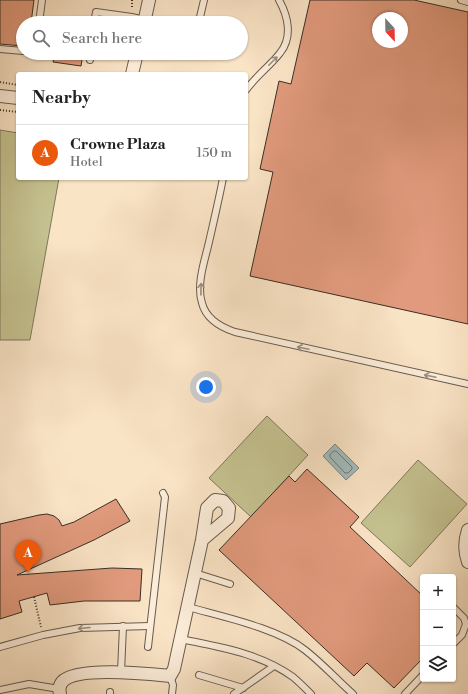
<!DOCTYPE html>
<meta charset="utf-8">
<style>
:root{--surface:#fff;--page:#f2f2f2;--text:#222;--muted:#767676;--line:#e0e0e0;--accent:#ea580c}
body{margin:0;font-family:"Libre Bodoni",serif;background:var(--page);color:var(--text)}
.controls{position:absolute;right:12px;bottom:12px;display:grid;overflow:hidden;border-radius:4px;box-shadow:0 1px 3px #0004}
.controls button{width:36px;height:36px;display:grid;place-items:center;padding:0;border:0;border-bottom:1px solid var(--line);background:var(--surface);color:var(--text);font:20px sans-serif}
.compass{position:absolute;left:372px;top:12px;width:36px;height:36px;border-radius:50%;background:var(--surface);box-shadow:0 1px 3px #0004;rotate:158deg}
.you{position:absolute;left:206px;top:387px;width:14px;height:14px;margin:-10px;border:3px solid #fff;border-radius:50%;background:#1a73e8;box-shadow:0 0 0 6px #1a73e833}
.badge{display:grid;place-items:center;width:26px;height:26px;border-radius:50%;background:var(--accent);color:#fff;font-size:13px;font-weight:700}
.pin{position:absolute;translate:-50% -33px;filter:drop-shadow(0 1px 2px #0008)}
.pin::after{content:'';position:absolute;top:21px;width:14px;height:12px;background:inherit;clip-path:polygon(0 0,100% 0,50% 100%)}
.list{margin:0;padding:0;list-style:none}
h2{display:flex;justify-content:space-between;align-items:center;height:52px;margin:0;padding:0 16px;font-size:17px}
h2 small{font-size:13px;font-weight:400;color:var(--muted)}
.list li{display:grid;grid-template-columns:26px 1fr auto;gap:12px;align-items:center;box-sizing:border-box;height:56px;padding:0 16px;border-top:1px solid var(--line)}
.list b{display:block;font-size:15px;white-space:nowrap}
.list p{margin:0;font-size:13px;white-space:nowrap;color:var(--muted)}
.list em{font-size:13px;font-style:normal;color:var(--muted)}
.icon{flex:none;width:22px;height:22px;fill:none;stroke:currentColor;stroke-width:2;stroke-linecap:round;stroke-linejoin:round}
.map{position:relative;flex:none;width:468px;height:694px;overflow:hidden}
.search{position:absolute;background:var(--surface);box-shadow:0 1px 3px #0004;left:16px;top:16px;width:232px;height:44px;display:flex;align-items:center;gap:10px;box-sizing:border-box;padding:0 14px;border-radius:22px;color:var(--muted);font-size:15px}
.panel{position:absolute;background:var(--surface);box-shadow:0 1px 3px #0004;left:16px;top:72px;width:232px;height:108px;border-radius:4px}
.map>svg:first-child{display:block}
</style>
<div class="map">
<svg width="468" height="694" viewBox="0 0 468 694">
<rect width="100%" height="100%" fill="#fae4c6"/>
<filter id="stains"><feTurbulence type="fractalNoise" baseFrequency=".005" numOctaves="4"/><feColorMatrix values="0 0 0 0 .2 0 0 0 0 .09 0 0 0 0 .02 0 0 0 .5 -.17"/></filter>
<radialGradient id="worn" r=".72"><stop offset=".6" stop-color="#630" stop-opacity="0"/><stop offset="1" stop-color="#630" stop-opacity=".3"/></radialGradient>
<g fill="#c5c290" stroke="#7e785b">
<polygon points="0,130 18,133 18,178 59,178 30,340 0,340"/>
<polygon points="267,416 308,455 251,517 209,478"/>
<polygon points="418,460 467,504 410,567 361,523"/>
</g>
<polygon fill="#a3bcbf" stroke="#788482" points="335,444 359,468 346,480 323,456"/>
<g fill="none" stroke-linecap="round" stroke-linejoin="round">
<polygon stroke="#6e7672" stroke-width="1" points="334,451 336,451 352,467 352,469 348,473 345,473 330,457 330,455"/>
</g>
<g fill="#e19a7d" stroke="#382f26" fill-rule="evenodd">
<polygon points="0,0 34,0 31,23 23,23 23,46 0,44"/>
<path d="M310,0H414L468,12V324L250,276L273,172L260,169L279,81L291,84ZM378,18H402V42H378Z"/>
<polygon points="55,53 83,53 81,66 53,62"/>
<polygon points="307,469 359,517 350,527 423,596 423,658 394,688 367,663 354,676 219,550 289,476 295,482"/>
<polygon points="116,499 130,521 94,540 17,575 112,568 142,569 140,601 84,601 50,605 47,593 19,601 22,612 0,619 0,524 39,515 47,514 54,516 59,520 62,526 74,522"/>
</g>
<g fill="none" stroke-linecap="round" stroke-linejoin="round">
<defs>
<g id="lane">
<polyline points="461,0 468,2"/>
<polyline points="200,17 204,0"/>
<polyline points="39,23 42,0"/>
<polyline points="94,23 96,12 132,17 145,20"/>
<polyline points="0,49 23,51"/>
<polyline points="90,60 91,53"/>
<path d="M246,90C256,76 270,66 280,53C293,37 288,16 279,0"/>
<path d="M223,178C219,199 214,220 209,242C205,260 196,284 202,303C206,319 220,327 235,332L468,384"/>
<polyline points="195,573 230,584"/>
<path d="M188,607C223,617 277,628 305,650C322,663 337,680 353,694"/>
<polyline points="453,607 464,618 466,624 462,635 453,644"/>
<path d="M181,639C219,647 260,653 293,677C299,682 305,688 311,694"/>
<polyline points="0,647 43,635 80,628 150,626"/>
<polyline points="148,647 165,497 163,493"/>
<polyline points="121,672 123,626"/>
<polyline points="199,675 243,688"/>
<polyline points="170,676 173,685 172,694"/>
<polyline points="0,690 29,684 59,689"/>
<polyline points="110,692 110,694"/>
<polyline points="234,694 274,666"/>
<polyline points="405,694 423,675"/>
</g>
<g id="street">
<polyline points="144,23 149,0"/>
<polyline points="132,74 137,53"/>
<polyline points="0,96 18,98"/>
<path d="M468,530C464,542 464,551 468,562"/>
<path d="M60,694C59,690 59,686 62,682C76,666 150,674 170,676L174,669L202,540L207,508L215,500L223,501L229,508L228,518L202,540"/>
</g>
</defs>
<use href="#lane" stroke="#685c4e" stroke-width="8"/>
<use href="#street" stroke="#685c4e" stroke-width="14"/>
<g stroke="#382f26" stroke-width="2" stroke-dasharray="1 2" stroke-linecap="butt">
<polyline points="132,0 132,8"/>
<polyline points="0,82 18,85"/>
<polyline points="0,110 18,112"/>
<polyline points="34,597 41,627"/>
</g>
<use href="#lane" stroke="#fcedda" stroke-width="6"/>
<use href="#street" stroke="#fcedda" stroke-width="12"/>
</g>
<defs><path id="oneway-shaft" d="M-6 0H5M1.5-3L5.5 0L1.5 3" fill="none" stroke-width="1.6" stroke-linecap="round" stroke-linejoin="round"/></defs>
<g stroke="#9a8e80">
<use href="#oneway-shaft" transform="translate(273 61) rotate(-45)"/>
<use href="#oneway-shaft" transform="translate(201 289) rotate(-89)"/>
<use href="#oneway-shaft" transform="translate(303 348) rotate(-168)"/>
<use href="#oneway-shaft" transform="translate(430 376) rotate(-168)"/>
<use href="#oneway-shaft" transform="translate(84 628) rotate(175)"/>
</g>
<rect width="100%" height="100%" filter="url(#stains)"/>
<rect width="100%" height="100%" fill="url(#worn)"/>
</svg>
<div class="controls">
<button>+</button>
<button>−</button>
<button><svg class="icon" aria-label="layers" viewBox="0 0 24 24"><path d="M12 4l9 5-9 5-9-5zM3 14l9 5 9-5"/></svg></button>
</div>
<svg class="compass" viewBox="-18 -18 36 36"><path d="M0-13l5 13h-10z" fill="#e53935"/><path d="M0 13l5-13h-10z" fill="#767676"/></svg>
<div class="you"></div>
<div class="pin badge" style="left:28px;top:573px">A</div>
<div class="search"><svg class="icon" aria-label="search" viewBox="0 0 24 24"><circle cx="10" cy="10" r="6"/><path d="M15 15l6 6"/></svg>Search here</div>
<section class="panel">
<h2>Nearby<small></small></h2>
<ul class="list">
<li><span class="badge">A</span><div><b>Crowne Plaza</b><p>Hotel</p></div><em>150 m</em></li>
</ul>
</section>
</div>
